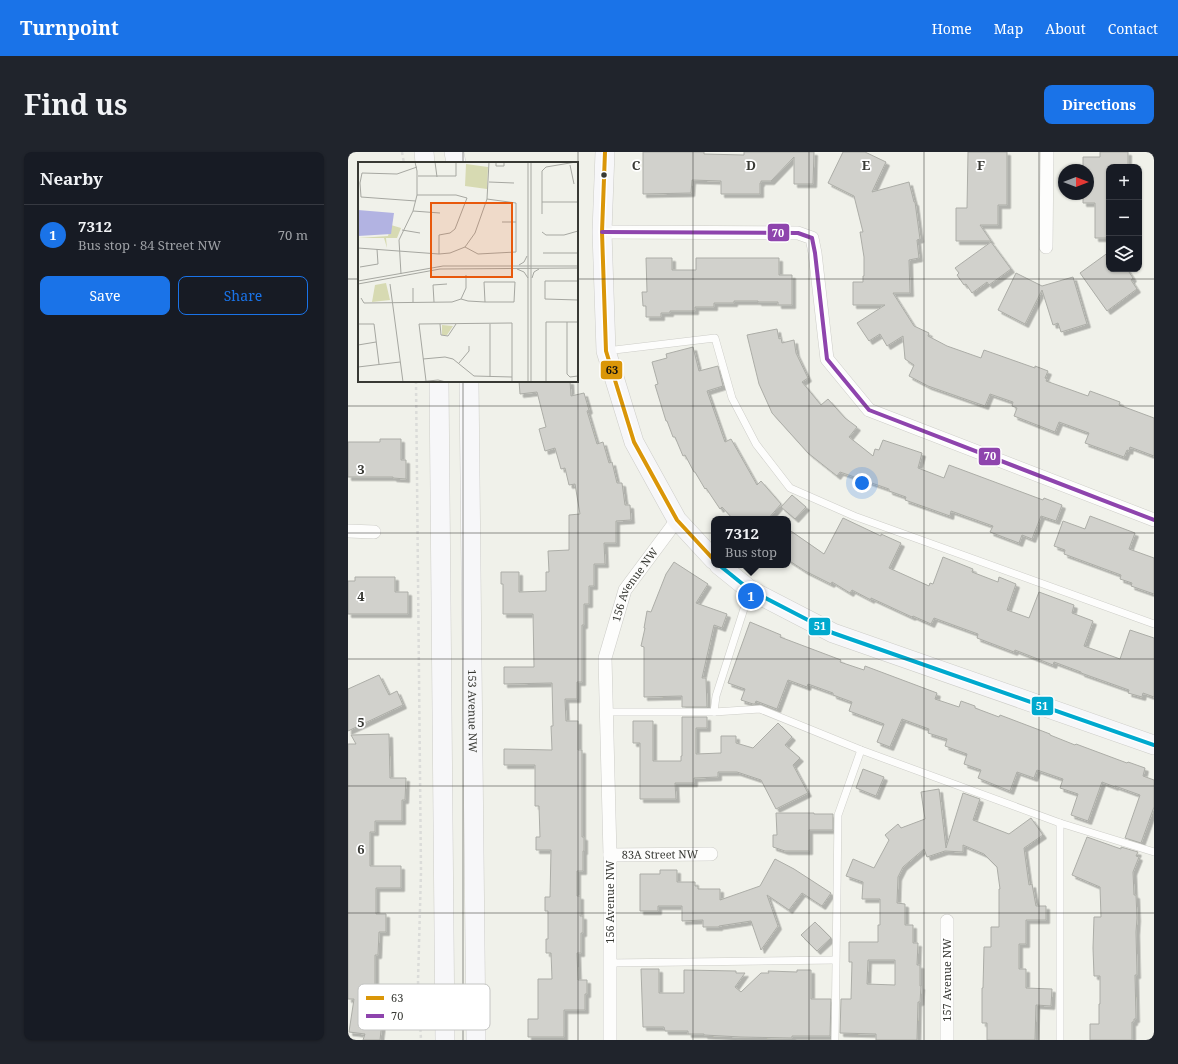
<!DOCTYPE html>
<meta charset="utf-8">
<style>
:root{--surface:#171b24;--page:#20242c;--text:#f1f3f6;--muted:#9ea1a6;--line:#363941;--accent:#1a73e8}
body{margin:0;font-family:"Noto Serif",serif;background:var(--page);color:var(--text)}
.controls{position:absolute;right:12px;top:12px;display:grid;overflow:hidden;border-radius:8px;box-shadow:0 1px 3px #0004}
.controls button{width:36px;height:36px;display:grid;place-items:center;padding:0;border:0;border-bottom:1px solid var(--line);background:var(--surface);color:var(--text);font:20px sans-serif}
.compass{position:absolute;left:710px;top:12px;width:36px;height:36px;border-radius:50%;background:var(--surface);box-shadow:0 1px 3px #0004;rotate:90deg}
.you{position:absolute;left:514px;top:331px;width:14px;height:14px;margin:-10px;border:3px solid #fff;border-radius:50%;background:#1a73e8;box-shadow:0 0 0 6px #1a73e833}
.badge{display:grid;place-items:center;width:26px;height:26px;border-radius:50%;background:var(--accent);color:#fff;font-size:13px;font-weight:700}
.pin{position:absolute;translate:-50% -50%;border:2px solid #fff;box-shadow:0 1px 4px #0006}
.popup{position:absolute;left:363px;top:364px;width:80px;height:52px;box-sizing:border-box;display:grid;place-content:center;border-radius:8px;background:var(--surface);filter:drop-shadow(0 1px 3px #0005);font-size:13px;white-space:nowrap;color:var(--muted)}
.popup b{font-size:15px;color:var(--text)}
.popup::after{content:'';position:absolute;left:50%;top:100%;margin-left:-8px;border:8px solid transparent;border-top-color:var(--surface)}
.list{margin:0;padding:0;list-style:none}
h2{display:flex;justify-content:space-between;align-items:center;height:52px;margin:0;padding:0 16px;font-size:17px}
h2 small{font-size:13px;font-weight:400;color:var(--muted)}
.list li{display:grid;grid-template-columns:26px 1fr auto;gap:12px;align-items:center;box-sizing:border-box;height:60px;padding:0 16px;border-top:1px solid var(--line)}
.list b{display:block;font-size:15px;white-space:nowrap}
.list p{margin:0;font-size:13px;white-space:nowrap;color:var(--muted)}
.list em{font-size:13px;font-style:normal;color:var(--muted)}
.actions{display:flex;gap:8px;padding:12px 16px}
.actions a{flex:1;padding:9px 0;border:1px solid var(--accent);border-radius:8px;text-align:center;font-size:14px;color:var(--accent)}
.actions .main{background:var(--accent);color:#fff}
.icon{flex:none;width:22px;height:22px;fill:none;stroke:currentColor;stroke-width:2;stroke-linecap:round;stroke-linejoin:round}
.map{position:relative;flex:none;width:806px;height:888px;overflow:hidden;border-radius:8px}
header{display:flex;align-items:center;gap:24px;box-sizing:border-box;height:56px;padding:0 20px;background:var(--accent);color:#fff}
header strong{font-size:19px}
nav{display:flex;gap:22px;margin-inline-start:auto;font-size:14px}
.intro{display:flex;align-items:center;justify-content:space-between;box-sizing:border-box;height:96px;padding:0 24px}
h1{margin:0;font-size:28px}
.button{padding:10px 18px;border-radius:8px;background:var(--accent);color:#fff;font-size:14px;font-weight:700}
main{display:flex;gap:24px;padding:0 24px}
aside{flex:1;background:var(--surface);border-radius:8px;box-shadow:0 1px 3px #0004}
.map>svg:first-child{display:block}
</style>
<header>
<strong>Turnpoint</strong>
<nav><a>Home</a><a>Map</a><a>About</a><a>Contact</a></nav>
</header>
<div class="intro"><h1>Find us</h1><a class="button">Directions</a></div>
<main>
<aside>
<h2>Nearby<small></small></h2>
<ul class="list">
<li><span class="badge">1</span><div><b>7312</b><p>Bus stop · 84 Street NW</p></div><em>70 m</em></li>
</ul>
<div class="actions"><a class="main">Save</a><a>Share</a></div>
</aside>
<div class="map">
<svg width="806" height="888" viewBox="0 0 806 888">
<defs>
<filter id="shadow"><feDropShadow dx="3.5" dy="3.5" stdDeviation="0" flood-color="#0004"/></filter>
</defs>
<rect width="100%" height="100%" fill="#f0f1ea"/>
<g fill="#d1d1cc" stroke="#acada7" fill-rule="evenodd" filter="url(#shadow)">
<polygon points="295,0 356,0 356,2 396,3 396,0 466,0 465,32 446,32 446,5 423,29 413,29 413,31 412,31 412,42 373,42 373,29 344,28 343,41 295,42"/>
<polygon points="495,0 517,0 538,10 524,40 561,30 566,50 567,50 572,87 569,88 571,106 561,108 562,141 545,141 566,174 581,181 580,184 599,194 633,206 636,198 687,216 687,214 700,219 697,226 699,227 698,229 740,244 742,239 772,250 771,253 806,266 806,304 782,295 781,299 779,298 776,305 737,291 741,281 711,270 707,280 666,264 669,256 664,254 665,250 642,242 637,254 580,234 561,224 566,213 557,207 555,184 539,194 532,182 521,189 509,171 537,153 505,153 505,130 515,130 515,124 516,124 516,105 512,80 515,80 506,44 480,31"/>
<polygon points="620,0 659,0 659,53 650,53 650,73 632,73 643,89 608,89 608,56 619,56"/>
<polygon points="752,0 780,0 780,15 761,15 761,86 747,86 747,51 735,51 735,42 740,42 740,18 735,18 735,5 752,5"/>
<polygon points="643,90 663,117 641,133 639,130 624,141 618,132 616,133 609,123 611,121 607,116"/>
<polygon points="761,100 761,117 779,117 785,126 783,128 789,137 759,159 732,121"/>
<polygon points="298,106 324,106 324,118 348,118 348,106 431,106 431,123 444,123 444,153 430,153 430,150 410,150 410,149 386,149 386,151 366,151 366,155 347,155 347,159 322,159 322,161 313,161 313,165 298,165 298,154 295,154 294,140 299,140"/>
<polygon points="668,121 694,134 725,125 739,172 713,180 710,171 705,173 694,138 677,172 650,158"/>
<polygon points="429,177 431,187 433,186 434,191 446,188 448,201 460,226 454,230 473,253 480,247 497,266 509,275 501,285 525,304 527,297 531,298 535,288 574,301 570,316 596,326 601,313 695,348 696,346 714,353 708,369 693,364 684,387 674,383 671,391 642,380 645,374 603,359 602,364 557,348 558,345 541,339 541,337 492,320 489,324 460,301 424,261 411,232 399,183"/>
<polygon points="345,195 351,219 370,214 375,234 359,239 377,290 383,287 409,333 413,329 433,352 420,367 385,367 374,355 372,357 358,336 357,337 347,320 346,320 337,303 335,304 327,285 325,285 319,269 318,269 307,233 310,232 304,210 319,206 318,202"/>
<polygon points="171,229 222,229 223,244 236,241 241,258 239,259 249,292 255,290 261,311 264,310 269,331 274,331 277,353 282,353 283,368 268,369 268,391 256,391 257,412 246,412 246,434 241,434 241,452 236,452 236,473 234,473 234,530 229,530 229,547 217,547 218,569 230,569 230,598 234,598 234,685 236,685 236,699 235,699 235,719 229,719 229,744 232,744 232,764 235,764 235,781 233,781 233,801 229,801 230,828 239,828 239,842 237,842 237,858 216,858 216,885 180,885 180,867 190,867 190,827 204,827 203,801 198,801 198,787 200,787 200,759 197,759 197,745 202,745 203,698 188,698 188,685 192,685 191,654 187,654 187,613 156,613 156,597 204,598 203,574 205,574 204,531 156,532 156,515 186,515 185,462 155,462 155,432 153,432 153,420 171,420 171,440 198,439 198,420 201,420 200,399 221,398 221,363 232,362 227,332 221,333 217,316 213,317 207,296 197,299 191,277 198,275 189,240 172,242"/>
<polygon points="32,287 53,287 53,308 58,308 58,327 45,326 45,325 0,325 0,290 32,290"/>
<polygon points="444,343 458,355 447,367 433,355"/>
<polygon points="742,364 787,381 781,397 806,406 806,442 783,434 784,431 772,427 773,423 716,402 717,398 706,394 715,369 737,377"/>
<polygon points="495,366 533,384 533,382 553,391 541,416 581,434 582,431 585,432 595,405 625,417 624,420 650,430 651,425 668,432 659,458 681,466 691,440 726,453 724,461 745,469 736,494 772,507 782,478 806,486 806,545 795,541 794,545 780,541 781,538 733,521 733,520 706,510 705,513 667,498 666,500 629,486 630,482 586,466 583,472 565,464 564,465 523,446 523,448 504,438 502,441 484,430 483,432 457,419 440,408 440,377 476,402"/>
<polygon points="326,410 360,432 348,451 379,462 374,476 366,473 354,526 358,526 359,555 334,555 334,544 296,545 296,495 293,494 297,476 296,476 299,459 303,460 318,422"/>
<polygon points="7,425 47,425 47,440 60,440 60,462 0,462 0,429 7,429"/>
<polygon points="402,470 433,483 432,485 493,508 492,510 516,518 517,514 589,541 587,547 611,555 613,549 627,554 627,556 651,565 652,563 702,582 702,583 727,593 728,592 779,611 780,610 797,616 795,624 806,628 806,655 793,691 777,686 792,643 767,634 767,635 754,630 740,669 723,663 730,642 712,636 715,627 689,618 686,626 669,620 662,639 630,626 633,618 616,612 619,602 597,594 599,587 580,581 581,577 554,567 542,595 529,590 536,572 501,559 504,550 485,543 485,541 460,532 459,535 440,528 429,557 408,549 407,552 405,552 393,548 397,537 380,531"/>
<polygon points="31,523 41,543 49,539 55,553 0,579 0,537"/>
<polygon points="334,565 359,565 359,576 348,576 348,602 373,601 373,584 388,584 388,591 405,596 430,571 444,585 437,593 452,606 445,613 460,641 428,657 413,628 389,620 370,620 370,625 346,626 346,631 327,631 328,647 292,647 292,591 285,591 285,569 305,569 305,609 333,609 333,604 334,604"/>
<polygon points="41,582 42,626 58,626 57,648 54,648 54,669 27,669 27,680 22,680 22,714 53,714 53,736 28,736 28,762 38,762 38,780 31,780 30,803 27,803 27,852 36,853 32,888 15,888 17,882 1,880 6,847 0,847 0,592 8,592 3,583"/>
<polygon points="515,617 536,625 528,644 508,636"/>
<path d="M591,637L598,696L615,641L632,647L625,668L661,682L683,666L695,683L676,696L681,733L684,732L688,754H698V768H678V792H671V817H678V836L704,837L703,854L688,853L687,888H639V871H634V836H635L636,795H643V775H651V737H652L649,715L636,702L615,693V700L597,699L579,705L576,697L555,715L550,725L549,751L557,752V773H565V791H570L569,813H572V834H573L572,850H570L569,888H528V882L492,881L493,847H503L504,810H501V790H530V773H532V747H514L515,730L498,724L505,707L526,716L541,688L537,683L550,672L553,676L577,667L573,640ZM520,808H547V833L519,832Z"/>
<polygon points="428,661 466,661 466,662 485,662 485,678 461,678 461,699 437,699 425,695 425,683 429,683"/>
<polygon points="739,685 773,697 773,695 790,700 788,704 791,705 785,720 786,743 788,743 789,766 788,780 789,823 787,823 788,867 786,867 786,870 784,870 784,888 742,888 742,872 751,872 751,852 752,852 752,824 746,824 745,796 746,765 753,765 752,735 724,723"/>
<polygon points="427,707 446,717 483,741 474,754 454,741 441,758 419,743 430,774 413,798 403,769 371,774 371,775 355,775 355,768 334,769 334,754 310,754 310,759 292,759 292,722 312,722 312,718 329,718 329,730 347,730 347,734 350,734 350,737 372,737 372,748 412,734"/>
<polygon points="467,770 483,786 469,799 453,783"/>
<polygon points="293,817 311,817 311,841 336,841 336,818 388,819 388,821 397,821 387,835 393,840 413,821 421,821 420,819 449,820 449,818 463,818 463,847 483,847 482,884 444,884 444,886 393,885 356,883 356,882 340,882 340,879 317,879 316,875 295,875"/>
</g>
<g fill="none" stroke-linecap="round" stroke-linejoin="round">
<defs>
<g id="lane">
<polyline points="258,199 367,186 384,246 408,292 442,336 506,364 806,472"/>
<polyline points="258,560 366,560 412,557 513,598 712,671 806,700"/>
<polyline points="366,560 368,544 402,438"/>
<polyline points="712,671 712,888"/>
<polyline points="262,811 487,808"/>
<polyline points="487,888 490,663 513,598"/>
</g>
<g id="street">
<polyline points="254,80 450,81 464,86 467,101 479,207 521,258 806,368"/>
<polyline points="698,95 699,0"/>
<polyline points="0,379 26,380"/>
<path id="s1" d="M262,703L363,702"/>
<polyline points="599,769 599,888"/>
<path id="s2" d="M262,888V703L257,506L277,438L329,368"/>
</g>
<g id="secondary">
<polyline points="76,0 77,11"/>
<polyline points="106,0 108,11"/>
<polyline points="257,0 254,80 258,199 286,290 329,368 366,408"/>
<polyline points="91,229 97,888"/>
<path id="s3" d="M121,229L128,888"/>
<polyline points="371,413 402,438 485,481 806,593"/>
</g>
</defs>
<use href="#lane" stroke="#cdcdc8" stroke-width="8"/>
<use href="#street" stroke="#cdcdc8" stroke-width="14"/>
<use href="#secondary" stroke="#cdcdc8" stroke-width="20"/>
<g stroke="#dbdcd9" stroke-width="2.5" stroke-dasharray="3 3" stroke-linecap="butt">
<polyline points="54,0 56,11"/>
<polyline points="68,229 73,720 70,829 73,888"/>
</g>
<use href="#lane" stroke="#fdfdfc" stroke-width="7"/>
<use href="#street" stroke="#fdfdfc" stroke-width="13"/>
<use href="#secondary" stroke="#f7f7f9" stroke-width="19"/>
<defs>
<polyline id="bus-1" points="257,0 254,80 258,199 286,290 329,368 366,408"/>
<polyline id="bus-2" points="254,80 450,81 464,86 467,101 479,207 521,258 806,368"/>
<polyline id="bus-3" points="371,413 402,438 485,481 806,593"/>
</defs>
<use href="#bus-1" stroke="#fff" stroke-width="7"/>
<use href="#bus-2" stroke="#fff" stroke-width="7"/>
<use href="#bus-3" stroke="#fff" stroke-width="7"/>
<use href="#bus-1" stroke="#da9608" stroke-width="4"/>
<use href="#bus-2" stroke="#8e44ad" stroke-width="4"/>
<use href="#bus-3" stroke="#00a9ce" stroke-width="4"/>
</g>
<path fill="none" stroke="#383934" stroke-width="1" stroke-opacity="0.55" d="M115,0V11M230,0V888M345,0V888M461,0V888M576,0V888M691,0V888M0,127H11M229,127H806M115,229V888M0,254H806M0,381H806M0,507H806M0,634H806M0,761H806"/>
<circle fill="#383934" stroke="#fff" stroke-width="1.5" cx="256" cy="23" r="3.5"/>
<g text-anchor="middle" stroke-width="3.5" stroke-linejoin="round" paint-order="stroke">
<g font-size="11" fill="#383934" stroke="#fff">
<text dy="4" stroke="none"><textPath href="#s2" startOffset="462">156 Avenue NW</textPath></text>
<text dy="4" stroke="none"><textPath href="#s3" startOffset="330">153 Avenue NW</textPath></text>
<text dy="4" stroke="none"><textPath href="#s1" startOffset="50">83A Street NW</textPath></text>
<text transform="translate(262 750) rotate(-90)" y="4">156 Avenue NW</text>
<text transform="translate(599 828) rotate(-90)" y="4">157 Avenue NW</text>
</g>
</g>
<g transform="translate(10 10)">
<rect width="220" height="220" fill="#f0f1ea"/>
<path d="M108,2L130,5L129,27L107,24ZM33,63L43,66L39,76H28L29,86L26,76H0L30,74ZM28,121L32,138L14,140L17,123ZM84,163L95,164L89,173H84Z" fill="#d7dab2"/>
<path d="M0,48L36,51L33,72L0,74Z" fill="#b2b3e2"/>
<path fill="none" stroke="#a6a7a1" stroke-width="1" d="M77,0L79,15M138,0V4H146V0M170,0V220M212,3L216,22M60,14H98V0M131,20L156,21M59,33H98L109,36L97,67L92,71L81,73V92M58,39L3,35L2,21L4,11L39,12L59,5M184,40H220M55,49L82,51M184,52V9L188,5L218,0M144,60H158M44,68L62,71M184,70L188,73H206L220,69M107,85L120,92L158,90V41L129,37M0,86L81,92L92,91L107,85L117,71L129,37L131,0M185,91H220M161,103L166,100L169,94M2,105L20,102L19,87M159,107L166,110L170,116M43,112L41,78L55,49L59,33V9L57,0M174,116L176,110L181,107M0,119L85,104H220M220,119H187V137L220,138M0,122L82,107L220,106M32,122L45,220M55,126V140M3,136L6,141L94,140L103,137L110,139L127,140H156L157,120H126L127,140M103,137L108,126V113M76,140L75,123L89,122M209,160V212L212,215L220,214M0,162H16L21,202M82,162L83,173L90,174L98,162M132,162V215M0,183L18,180M65,197L87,195L95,197L116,214L154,215M101,201L111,189V184M0,205L42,200M68,219L61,162L154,161V220M61,220L80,218L88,220M173,220V0M188,220V160H220"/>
<path fill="#e8590c" fill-opacity="0.15" stroke="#e8590c" stroke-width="2" d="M73,41H154V115H73Z"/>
<rect width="220" height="220" fill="none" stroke="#383934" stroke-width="2"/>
</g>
<rect x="10" y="832" width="132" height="46" rx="6" fill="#fff" stroke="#c3c4c2" stroke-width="1"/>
<rect x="18" y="844" width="18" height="4" fill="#da9608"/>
<rect x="18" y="862" width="18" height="4" fill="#8e44ad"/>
<g font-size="11" fill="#383934">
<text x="43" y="850">63</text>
<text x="43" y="868">70</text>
</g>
<g font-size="13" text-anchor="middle" font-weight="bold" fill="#383934" stroke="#fff" stroke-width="3.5" stroke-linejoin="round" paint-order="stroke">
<text x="288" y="18">C</text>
<text x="403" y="18">D</text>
<text x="518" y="18">E</text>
<text x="633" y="18">F</text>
<text x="13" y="322">3</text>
<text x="13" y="449">4</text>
<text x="13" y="575">5</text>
<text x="13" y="702">6</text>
</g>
<g stroke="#fff" stroke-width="1.5">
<rect x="419" y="71" width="23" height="19" rx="4" fill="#8e44ad"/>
<rect x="252" y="208" width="23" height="20" rx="4" fill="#da9608"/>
<rect x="630" y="295" width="23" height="19" rx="4" fill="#8e44ad"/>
<rect x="460" y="465" width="23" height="19" rx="4" fill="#00a9ce"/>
<rect x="683" y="544" width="23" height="20" rx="4" fill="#00a9ce"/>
</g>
<g font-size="11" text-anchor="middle" font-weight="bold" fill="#fff">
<text x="430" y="85">70</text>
<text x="642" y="308">70</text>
<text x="472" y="478">51</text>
<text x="694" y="558">51</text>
</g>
<g font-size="11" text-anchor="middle" font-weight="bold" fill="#111">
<text x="264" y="222">63</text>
</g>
</svg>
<div class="controls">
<button>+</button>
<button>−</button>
<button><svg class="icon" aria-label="layers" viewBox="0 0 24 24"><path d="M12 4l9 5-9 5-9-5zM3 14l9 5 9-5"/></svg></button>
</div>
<svg class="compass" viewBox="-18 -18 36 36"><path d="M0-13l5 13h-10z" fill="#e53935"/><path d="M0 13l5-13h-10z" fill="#9ea1a6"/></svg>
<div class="you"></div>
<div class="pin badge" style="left:403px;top:444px">1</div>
<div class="popup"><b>7312</b>Bus stop</div>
</div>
</main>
